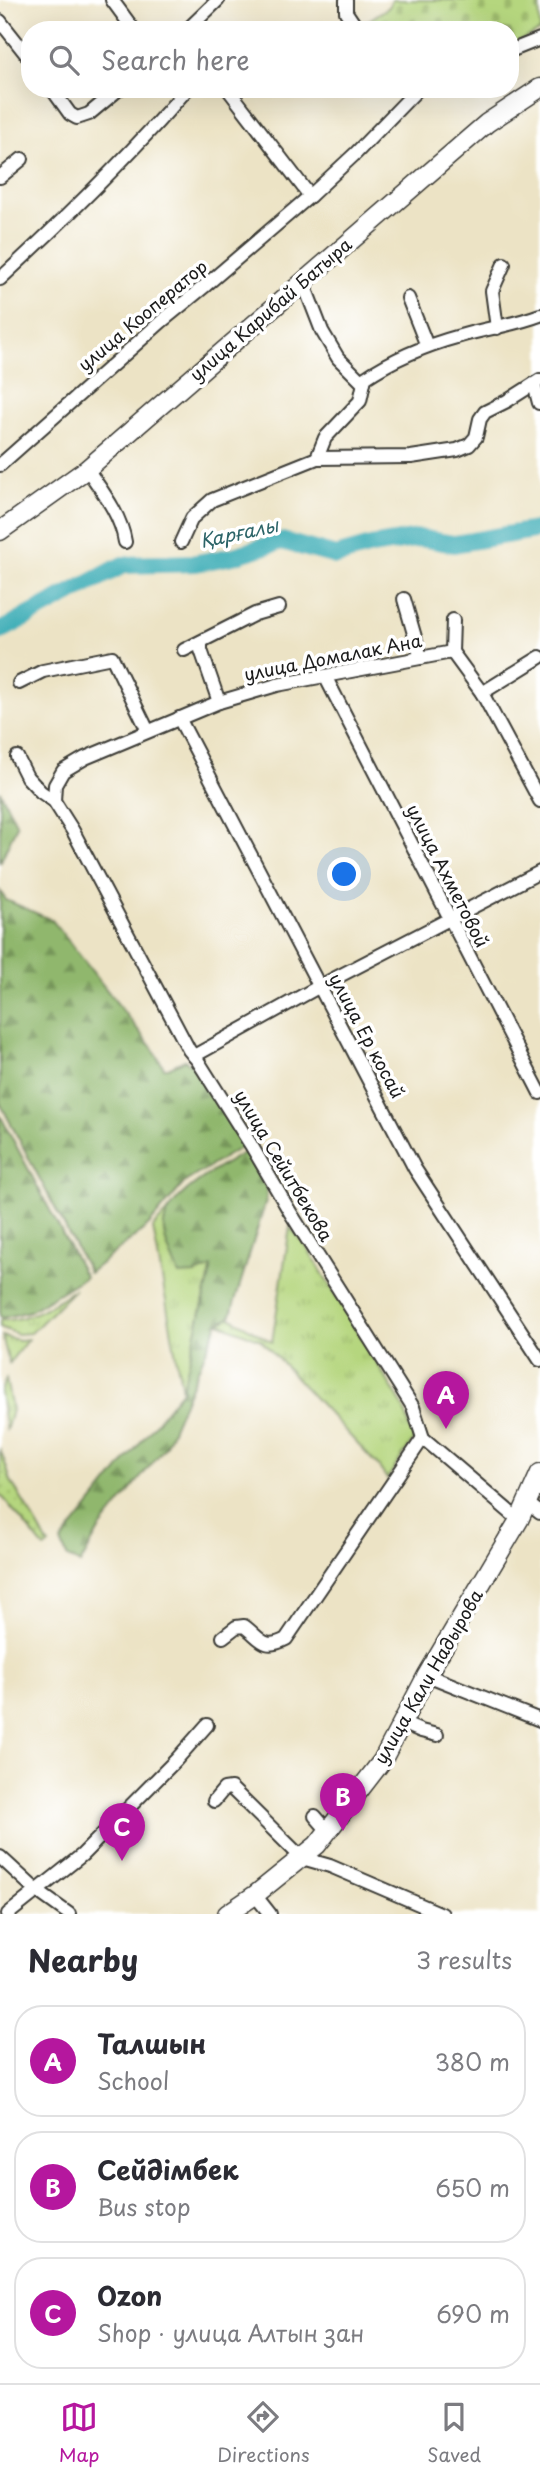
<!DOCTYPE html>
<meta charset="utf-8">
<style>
:root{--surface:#fff;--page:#f2f2f3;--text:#2b2b33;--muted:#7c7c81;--line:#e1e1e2;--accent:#b5179e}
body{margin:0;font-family:"Playpen Sans",sans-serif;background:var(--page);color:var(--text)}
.you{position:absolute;left:345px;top:875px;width:24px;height:24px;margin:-18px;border:5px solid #fff;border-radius:50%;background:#1a73e8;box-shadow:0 0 0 10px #1a73e833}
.badge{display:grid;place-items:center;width:46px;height:46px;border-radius:50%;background:var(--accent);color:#fff;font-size:23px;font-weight:700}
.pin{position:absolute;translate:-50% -58px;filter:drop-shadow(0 2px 4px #0008)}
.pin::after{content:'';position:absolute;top:37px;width:24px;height:21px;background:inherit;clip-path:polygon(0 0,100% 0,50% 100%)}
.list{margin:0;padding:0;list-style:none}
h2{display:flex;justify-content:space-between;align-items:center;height:91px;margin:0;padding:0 28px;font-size:30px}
h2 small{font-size:23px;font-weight:400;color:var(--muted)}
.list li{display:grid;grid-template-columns:46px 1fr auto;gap:21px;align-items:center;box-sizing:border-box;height:112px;margin:0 14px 14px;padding:0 14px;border:2px solid var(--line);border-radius:28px}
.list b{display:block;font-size:26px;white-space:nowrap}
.list p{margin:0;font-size:23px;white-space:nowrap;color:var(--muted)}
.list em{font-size:23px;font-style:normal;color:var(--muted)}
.icon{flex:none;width:38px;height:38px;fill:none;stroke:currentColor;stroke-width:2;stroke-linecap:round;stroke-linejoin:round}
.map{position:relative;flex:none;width:540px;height:1914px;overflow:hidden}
.search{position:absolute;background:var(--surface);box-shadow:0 7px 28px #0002;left:21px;right:21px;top:21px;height:77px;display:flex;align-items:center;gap:18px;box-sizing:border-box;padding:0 24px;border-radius:28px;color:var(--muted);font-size:26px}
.sheet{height:469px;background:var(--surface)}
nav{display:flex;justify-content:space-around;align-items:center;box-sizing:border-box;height:98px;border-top:2px solid var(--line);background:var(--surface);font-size:19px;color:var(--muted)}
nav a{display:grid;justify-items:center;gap:4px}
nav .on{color:var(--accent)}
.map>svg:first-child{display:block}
</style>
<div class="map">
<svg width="540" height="1914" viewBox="0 0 540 1914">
<defs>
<pattern id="grass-tufts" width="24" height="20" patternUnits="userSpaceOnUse" patternTransform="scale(1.75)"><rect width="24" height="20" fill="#b5d67e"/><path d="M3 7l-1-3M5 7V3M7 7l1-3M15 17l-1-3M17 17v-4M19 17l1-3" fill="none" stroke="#9bb76c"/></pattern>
<pattern id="forest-firs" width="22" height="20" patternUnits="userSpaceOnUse" patternTransform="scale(1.75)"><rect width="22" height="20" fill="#90b76d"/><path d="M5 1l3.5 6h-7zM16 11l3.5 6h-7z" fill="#759459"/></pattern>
<pattern id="cemetery-stones" width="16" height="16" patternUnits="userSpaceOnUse" patternTransform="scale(1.75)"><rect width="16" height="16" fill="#b5d67e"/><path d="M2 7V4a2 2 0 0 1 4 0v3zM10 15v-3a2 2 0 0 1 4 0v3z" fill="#9bb76c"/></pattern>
<pattern id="park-dots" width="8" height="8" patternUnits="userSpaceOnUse" patternTransform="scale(1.75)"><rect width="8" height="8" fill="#b5d67e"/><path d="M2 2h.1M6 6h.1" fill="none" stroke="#9bb76c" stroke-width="1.8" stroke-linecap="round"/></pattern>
</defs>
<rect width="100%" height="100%" fill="#fff"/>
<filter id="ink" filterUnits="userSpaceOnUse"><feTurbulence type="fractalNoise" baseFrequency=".0143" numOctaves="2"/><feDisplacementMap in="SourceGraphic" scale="14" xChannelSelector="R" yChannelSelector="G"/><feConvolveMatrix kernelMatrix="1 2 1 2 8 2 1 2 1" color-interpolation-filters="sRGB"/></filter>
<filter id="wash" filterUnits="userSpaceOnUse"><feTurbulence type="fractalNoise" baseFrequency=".00686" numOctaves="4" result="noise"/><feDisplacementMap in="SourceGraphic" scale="28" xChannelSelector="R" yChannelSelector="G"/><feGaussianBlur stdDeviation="1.57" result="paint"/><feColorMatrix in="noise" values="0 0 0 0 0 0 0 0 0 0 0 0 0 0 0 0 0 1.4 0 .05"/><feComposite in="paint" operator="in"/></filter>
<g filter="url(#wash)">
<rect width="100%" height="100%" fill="#ece3c5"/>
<g fill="url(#grass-tufts)" stroke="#68794d" stroke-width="2">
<polygon points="168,1211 164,1233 179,1275 212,1266 182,1390 153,1228"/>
<polygon points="290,1227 306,1246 403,1406 414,1439 387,1479 378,1466 261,1340 219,1323 230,1317 272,1342"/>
<path d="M75,1289L31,1333L17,1334L0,1327V1320C28,1322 53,1304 75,1289Z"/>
<polygon points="2,1336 19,1340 28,1339 9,1363"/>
<polygon points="6,1379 12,1410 6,1431 0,1393"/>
</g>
<g fill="url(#forest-firs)" stroke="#566a44" stroke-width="2">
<polygon points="0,791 17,825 0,863"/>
<polygon points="0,891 6,900 52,920 153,1049 164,1068 168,1068 185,1060 197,1069 246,1144 185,1182 149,1225 89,1273 0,1103"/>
<polygon points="0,1115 85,1277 30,1311 3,1318 0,1316"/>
<path d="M246,1151L267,1189L266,1201L230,1317L218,1323L165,1447L99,1530L80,1564L67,1556L61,1542L182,1390L212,1267L196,1274L179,1275C174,1262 166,1247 164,1233C159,1197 220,1168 246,1151Z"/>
</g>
<polygon fill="url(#cemetery-stones)" stroke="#68794d" stroke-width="2" points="392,0 539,0 540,31 510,46 510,30 372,30 366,22 389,7"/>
<polygon fill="url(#park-dots)" stroke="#68794d" stroke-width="2" points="0,1448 11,1481 49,1545 44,1548 0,1494"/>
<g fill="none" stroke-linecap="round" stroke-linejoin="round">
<polyline stroke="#3bacb5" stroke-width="18" points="0,631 123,565 196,563 233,556 282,541 336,556 371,546 419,538 454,544 540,529"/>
</g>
</g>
<g filter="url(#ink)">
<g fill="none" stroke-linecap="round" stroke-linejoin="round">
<defs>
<g id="street">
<polyline points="112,0 134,30"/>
<polyline points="346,0 346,12 358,30"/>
<polyline points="0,21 30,59"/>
<polyline points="187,30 218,0"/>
<polyline points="510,51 540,39"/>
<polyline points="52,89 70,114 77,118 89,114 119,89"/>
<polyline points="228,89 310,196"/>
<polyline points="0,177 22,159"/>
<path d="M0,279C66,218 129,157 187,89"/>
<polyline points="303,282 322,331 338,358 363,383"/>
<polyline points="408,298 427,346"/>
<polyline points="497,328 492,291 504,264"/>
<polyline points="534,384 539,403"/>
<path d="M317,458L325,438L360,401L365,378C393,359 427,345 460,336C487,328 514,325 540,315"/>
<polyline points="0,465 162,321 206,285 310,196 356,153 418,89"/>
<path d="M87,469C102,491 121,515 125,542"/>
<polyline points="181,542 192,518 212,500 317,458 411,457 457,450 469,445 476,437 480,419 485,412 507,401 540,380"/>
<polyline points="404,599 421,658"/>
<polyline points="201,642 201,650 219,702"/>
<polyline points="184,650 255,614 279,607"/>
<polyline points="452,652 453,620"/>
<polyline points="325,676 540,1093"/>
<polyline points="19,683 43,671 112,657 148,731"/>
<polyline points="482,693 540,657"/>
<polyline points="179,718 415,1169 540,1360"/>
<polyline points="17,757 27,777 41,792 54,801 73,831 189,1050 198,1061 251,1145 290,1212 413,1407 423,1438 519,1520"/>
<polyline points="54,801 55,785 63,771 85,758 219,702 277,685 452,652 482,693 540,801"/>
<polyline points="194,1056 320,986 540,872"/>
<polyline points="526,1502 540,1513"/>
<path d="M223,1637L236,1627L244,1626C261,1638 263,1651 286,1639L423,1438"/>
<polyline points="427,1675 540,1720"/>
<polyline points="402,1723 421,1731 437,1735"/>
<polyline points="214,1801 224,1789 231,1788 302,1858 330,1866 442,1914"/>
<polyline points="315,1816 329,1832"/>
<polyline points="0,1857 37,1891 69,1914"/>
<polyline points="255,1895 270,1914"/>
<polyline points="8,1914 82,1855 176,1760 207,1725"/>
</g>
<g id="secondary">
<polyline points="0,531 87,469 487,123 540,88"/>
<polyline points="227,1914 255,1895 317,1845 382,1761 427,1675 519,1520 540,1473"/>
</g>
</defs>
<use href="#street" stroke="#3b3a35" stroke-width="16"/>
<use href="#secondary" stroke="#3b3a35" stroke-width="21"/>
<use href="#street" stroke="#fff" stroke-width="12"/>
<use href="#secondary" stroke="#fff" stroke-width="18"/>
</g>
</g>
<g text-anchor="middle" stroke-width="7" stroke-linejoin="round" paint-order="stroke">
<g font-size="18" fill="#1c1c1c" stroke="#fff">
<text transform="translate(271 310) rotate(-41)" y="6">улица Карибай Батыра</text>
<text transform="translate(143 316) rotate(-40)" y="6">улица Кооператор</text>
<text transform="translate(333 658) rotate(-11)" y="6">улица Домалак Ана</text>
<text transform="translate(447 876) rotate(63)" y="6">улица Ахметовой</text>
<text transform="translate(366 1036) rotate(62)" y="6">улица Ер косай</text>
<text transform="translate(283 1166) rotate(59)" y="6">улица Сейитбекова</text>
<text transform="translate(429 1677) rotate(-60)" y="6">улица Кали Надырова</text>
</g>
<g font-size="19" font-style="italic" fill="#2c6468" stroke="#fff">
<text transform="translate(239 533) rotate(-12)" y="7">Қарғалы</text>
</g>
</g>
</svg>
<div class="you"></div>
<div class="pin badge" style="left:446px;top:1429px">A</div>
<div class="pin badge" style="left:343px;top:1831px">B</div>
<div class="pin badge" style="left:122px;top:1861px">C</div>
<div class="search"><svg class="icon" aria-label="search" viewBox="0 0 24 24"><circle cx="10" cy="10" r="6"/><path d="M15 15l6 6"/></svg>Search here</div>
</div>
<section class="sheet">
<h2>Nearby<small>3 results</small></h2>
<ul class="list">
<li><span class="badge">A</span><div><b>Талшын</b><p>School</p></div><em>380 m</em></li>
<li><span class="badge">B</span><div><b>Сейдімбек</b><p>Bus stop</p></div><em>650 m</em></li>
<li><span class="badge">C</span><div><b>Ozon</b><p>Shop · улица Алтын зан</p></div><em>690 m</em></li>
</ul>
</section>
<nav>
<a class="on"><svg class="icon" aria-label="map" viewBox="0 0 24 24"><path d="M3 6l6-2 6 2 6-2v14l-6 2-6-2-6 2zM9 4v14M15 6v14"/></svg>Map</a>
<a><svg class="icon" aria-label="directions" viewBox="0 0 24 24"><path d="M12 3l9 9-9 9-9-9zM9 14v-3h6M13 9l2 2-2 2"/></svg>Directions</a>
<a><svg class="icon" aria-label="saved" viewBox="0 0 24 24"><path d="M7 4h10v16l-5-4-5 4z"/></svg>Saved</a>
</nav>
